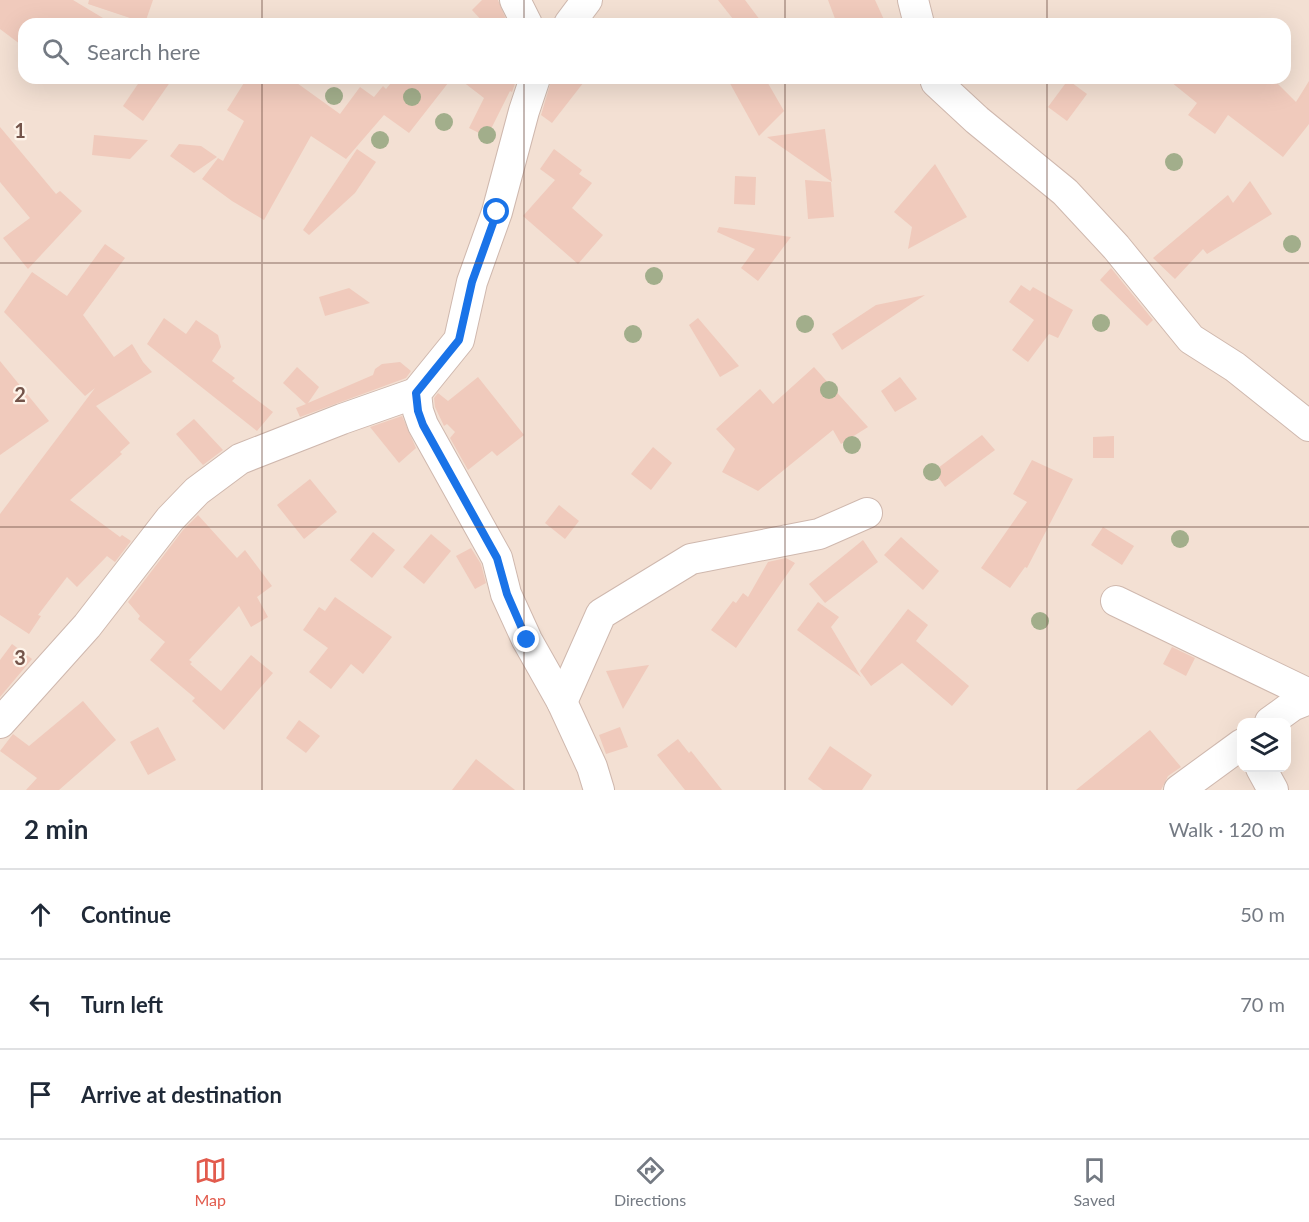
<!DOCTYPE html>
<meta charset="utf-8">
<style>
:root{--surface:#fff;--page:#f2f2f3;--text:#1f2937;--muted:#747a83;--line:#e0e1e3;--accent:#e25b4d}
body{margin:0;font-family:Lato,sans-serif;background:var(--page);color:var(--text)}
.controls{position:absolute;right:18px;bottom:18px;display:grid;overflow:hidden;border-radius:12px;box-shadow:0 6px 24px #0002}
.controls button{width:54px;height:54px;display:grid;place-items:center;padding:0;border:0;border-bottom:2px solid var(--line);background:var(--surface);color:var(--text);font:30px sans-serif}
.stop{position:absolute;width:18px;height:18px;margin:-14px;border:4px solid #1a73e8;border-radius:50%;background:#fff}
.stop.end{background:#1a73e8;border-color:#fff;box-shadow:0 2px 6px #0008}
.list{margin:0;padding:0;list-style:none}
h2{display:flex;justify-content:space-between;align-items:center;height:78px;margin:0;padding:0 24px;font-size:26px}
h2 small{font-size:20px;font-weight:400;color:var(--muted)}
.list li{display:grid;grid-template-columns:39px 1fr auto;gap:18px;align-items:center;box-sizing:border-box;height:90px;padding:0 24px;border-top:2px solid var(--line)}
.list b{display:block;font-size:22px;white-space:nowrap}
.list em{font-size:20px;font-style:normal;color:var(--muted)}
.icon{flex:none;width:33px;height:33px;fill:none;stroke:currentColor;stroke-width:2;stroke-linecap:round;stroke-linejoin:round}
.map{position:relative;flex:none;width:1309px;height:790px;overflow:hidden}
.search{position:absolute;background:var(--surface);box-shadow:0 6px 24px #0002;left:18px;right:18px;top:18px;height:66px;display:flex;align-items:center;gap:15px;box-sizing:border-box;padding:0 21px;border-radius:18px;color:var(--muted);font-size:22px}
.sheet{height:348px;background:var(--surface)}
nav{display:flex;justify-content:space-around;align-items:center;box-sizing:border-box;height:84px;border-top:2px solid var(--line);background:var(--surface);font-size:16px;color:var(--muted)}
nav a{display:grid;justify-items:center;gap:3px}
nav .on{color:var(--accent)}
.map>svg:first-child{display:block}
</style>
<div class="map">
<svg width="1309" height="790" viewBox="0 0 1309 790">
<rect width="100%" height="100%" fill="#fbefe4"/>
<path fill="#f3e0d3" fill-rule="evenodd" d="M0,0H1309V790H0ZM24,24H1285V78H24ZM1242,722H1286V768H1242Z"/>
<g fill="#f0cabc">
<polygon points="0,0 73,0 113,24 24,24 24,47 0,29"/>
<polygon points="89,0 153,0 145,23 88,4"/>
<polygon points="482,0 498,0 508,24 485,24 472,10"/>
<polygon points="718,0 745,0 763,24 737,24"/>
<polygon points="828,0 875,0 886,24 837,24"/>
<polygon points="142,78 173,78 143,121 123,106"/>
<polygon points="247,78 290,78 340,114 360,87 374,97 383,86 386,89 395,78 452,78 409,133 384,115 346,159 311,136 264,220 232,201 202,179 218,158 223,161 244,121 227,110"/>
<polygon points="458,78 517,78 512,92 510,91 487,137 469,128 484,98"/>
<polygon points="552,78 587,78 552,123 541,115"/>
<polygon points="727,78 765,78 784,111 759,136"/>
<polygon points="1166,78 1272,78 1296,102 1309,81 1309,124 1283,157 1228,115 1215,134 1188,115 1197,103"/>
<polygon points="1068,80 1087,94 1067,121 1048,107"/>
<polygon points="0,127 56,194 60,191 82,211 28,269 3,238 30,218 0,182"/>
<polygon points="825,129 832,182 767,137"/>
<polygon points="94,135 148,140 130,159 92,155"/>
<polygon points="179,144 201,146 217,157 194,173 170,156"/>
<polygon points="357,149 376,162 355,193 309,235 303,230"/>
<polygon points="554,149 582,170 579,174 592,183 572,208 603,235 578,264 523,216 555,180 540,169"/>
<polygon points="935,164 967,217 908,249 912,227 894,212"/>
<polygon points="735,176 756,177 755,205 734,204"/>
<polygon points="805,180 831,182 834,217 808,219"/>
<polygon points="1250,181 1272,214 1207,254 1203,249 1175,279 1153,258 1228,195 1233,203"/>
<polygon points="719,227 791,237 758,281 741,268 755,249 717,232"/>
<polygon points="105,244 125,258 83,315 114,357 132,344 143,362 152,372 96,406 130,443 120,452 122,454 70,500 120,537 122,535 131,541 115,562 107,556 77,587 67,577 38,615 41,616 29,634 0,615 0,514 95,388 85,396 4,312 32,272 67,296"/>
<polygon points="1111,268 1153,320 1147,326 1100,280"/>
<polygon points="1021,285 1030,291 1033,287 1073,310 1058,338 1049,334 1028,362 1012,350 1034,320 1009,302"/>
<polygon points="349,288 370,303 325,316 319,297"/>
<polygon points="925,295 842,350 832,334 876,305"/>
<polygon points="164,318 186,334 196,320 218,335 221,347 212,361 235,378 232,381 273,412 257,431 147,344"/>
<polygon points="698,318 739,366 720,377 689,325"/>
<polygon points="0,361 49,421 0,455"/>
<polygon points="400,362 411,371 406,378 300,417 296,408 306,404 283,383 297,367 319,387 308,403 373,375 375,369 382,364"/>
<polygon points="814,367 868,427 841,444 833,430 758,491 722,472 735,449 716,429 760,389 773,404"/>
<polygon points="478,377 524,435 497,456 492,451 468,470 450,438 455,432 447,424 444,426 435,407 434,398 438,393 448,401"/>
<polygon points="900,377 917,399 895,412 881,391"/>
<polygon points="402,416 416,448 399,463 370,427"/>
<polygon points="194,419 223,450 203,465 176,434"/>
<polygon points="982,435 995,450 945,487 934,471"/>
<polygon points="1114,436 1114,458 1093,458 1093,437"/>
<polygon points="653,447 672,463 651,490 631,474"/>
<polygon points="1032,460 1073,479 1027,568 1025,567 1010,588 981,568 1027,502 1013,494"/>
<polygon points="310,479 337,512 304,539 277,505"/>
<polygon points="559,505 579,521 565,539 545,523"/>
<polygon points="198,515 237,558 245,550 272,586 257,597 268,617 251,627 239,606 189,660 192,662 190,664 221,691 251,655 273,673 224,730 192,701 195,698 150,660 165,642 138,619 140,616 128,602 183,530"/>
<polygon points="1103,527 1134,546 1122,565 1091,545"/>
<polygon points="373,532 395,550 372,578 350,560"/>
<polygon points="431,534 451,551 424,584 403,567"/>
<polygon points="901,537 939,571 923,590 884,555"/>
<polygon points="863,540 878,562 825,603 809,584"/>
<polygon points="471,548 481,564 486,583 475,589 456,556"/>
<polygon points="786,558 795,563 736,648 711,630 733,601 736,603 743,593 748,597 768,562"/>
<polygon points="335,597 392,637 363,674 351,664 331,689 309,672 328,648 303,630 319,607 325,611"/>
<polygon points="818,602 839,617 831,627 861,677 797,630"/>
<polygon points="908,609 928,625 916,641 969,686 952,706 902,663 871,686 860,671"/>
<polygon points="12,644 32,659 0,697 0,660"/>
<polygon points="1172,647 1195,658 1186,676 1163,664"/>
<polygon points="649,665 623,709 606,671"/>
<polygon points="83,701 116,740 59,790 26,790 37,778 0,751 13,734 29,746"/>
<polygon points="299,720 320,736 306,753 286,738"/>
<polygon points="158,727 176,760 148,775 130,742"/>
<polygon points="620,727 628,747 606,754 599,735"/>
<polygon points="1150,730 1181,767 1168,776 1161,790 1076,790"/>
<polygon points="678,739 689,753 691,751 722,790 685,790 657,755"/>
<polygon points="830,746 872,775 862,790 823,790 808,779"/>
<polygon points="476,759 515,790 452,790"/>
</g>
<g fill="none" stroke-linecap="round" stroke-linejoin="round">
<defs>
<g id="street">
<polyline points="515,0 527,24"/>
<polyline points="913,0 919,24"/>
<polyline points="569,24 587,0"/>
<polyline points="535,78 524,111 497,212 472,282 459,340 416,393 418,411 423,425 497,558 506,594 527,640 562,702 592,767 599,790"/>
<polyline points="935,78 936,82 977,120 1065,192 1116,247 1191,339 1235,367 1309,426"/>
<polyline points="1116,601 1309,694"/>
<polyline points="562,702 601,614 691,559 819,534 867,513"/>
<polyline points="1270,722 1292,706 1309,699"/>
<polyline points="0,723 87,626 170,519 197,491 240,459 342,419 416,393"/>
<polyline points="1261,768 1273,790"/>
<polyline points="1179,790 1242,744"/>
</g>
</defs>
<use href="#street" stroke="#cfb8ae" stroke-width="32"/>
<use href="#street" stroke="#fff" stroke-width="30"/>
</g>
<g fill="#a2ae8b">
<circle cx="334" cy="96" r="9"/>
<circle cx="412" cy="97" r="9"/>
<circle cx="444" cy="122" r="9"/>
<circle cx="487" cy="135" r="9"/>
<circle cx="380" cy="140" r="9"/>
<circle cx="1174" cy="162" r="9"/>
<circle cx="1292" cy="244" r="9"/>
<circle cx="654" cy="276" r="9"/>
<circle cx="1101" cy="323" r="9"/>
<circle cx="805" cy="324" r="9"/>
<circle cx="633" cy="334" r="9"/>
<circle cx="829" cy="390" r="9"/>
<circle cx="852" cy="445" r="9"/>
<circle cx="932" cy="472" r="9"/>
<circle cx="1180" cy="539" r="9"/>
<circle cx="1040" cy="621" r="9"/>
</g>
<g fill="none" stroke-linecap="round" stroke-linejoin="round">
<polyline stroke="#1a73e8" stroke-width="8" points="497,212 472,282 459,340 416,393 418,411 423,425 497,558 507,594 527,640"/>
</g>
<path fill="none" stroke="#73544a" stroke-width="1.5" stroke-opacity="0.55" d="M262,0V24M524,0V24M785,0V24M1047,0V24M262,78V790M524,78V790M785,78V790M1047,78V790M0,263H1309M0,527H1309"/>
<g font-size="20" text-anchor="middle" font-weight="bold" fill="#73544a" stroke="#fef4ea" stroke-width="4.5" stroke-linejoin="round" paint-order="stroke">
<text x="20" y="138">1</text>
<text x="20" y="402">2</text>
<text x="20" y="665">3</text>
</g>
</svg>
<div class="controls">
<button><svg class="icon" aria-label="layers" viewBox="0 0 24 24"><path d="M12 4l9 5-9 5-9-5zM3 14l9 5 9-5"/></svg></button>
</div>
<div class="stop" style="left:497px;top:212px"></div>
<div class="stop end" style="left:527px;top:640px"></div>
<div class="search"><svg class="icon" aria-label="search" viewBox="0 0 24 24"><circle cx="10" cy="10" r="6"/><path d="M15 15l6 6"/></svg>Search here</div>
</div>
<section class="sheet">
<h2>2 min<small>Walk · 120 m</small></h2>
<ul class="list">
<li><svg class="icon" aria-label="ahead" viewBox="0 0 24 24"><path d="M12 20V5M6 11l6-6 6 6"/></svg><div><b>Continue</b></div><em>50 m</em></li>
<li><svg class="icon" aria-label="left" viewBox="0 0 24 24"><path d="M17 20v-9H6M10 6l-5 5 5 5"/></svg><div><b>Turn left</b></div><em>70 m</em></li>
<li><svg class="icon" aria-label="arrive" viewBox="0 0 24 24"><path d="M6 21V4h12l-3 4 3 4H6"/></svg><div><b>Arrive at destination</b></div></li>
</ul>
</section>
<nav>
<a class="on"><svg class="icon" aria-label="map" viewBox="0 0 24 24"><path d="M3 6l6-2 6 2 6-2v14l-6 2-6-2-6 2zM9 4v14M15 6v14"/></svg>Map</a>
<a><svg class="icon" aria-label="directions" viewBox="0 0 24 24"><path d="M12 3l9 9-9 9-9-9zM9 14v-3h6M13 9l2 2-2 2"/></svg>Directions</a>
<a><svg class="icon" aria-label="saved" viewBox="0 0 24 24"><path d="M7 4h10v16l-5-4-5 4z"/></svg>Saved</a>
</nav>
